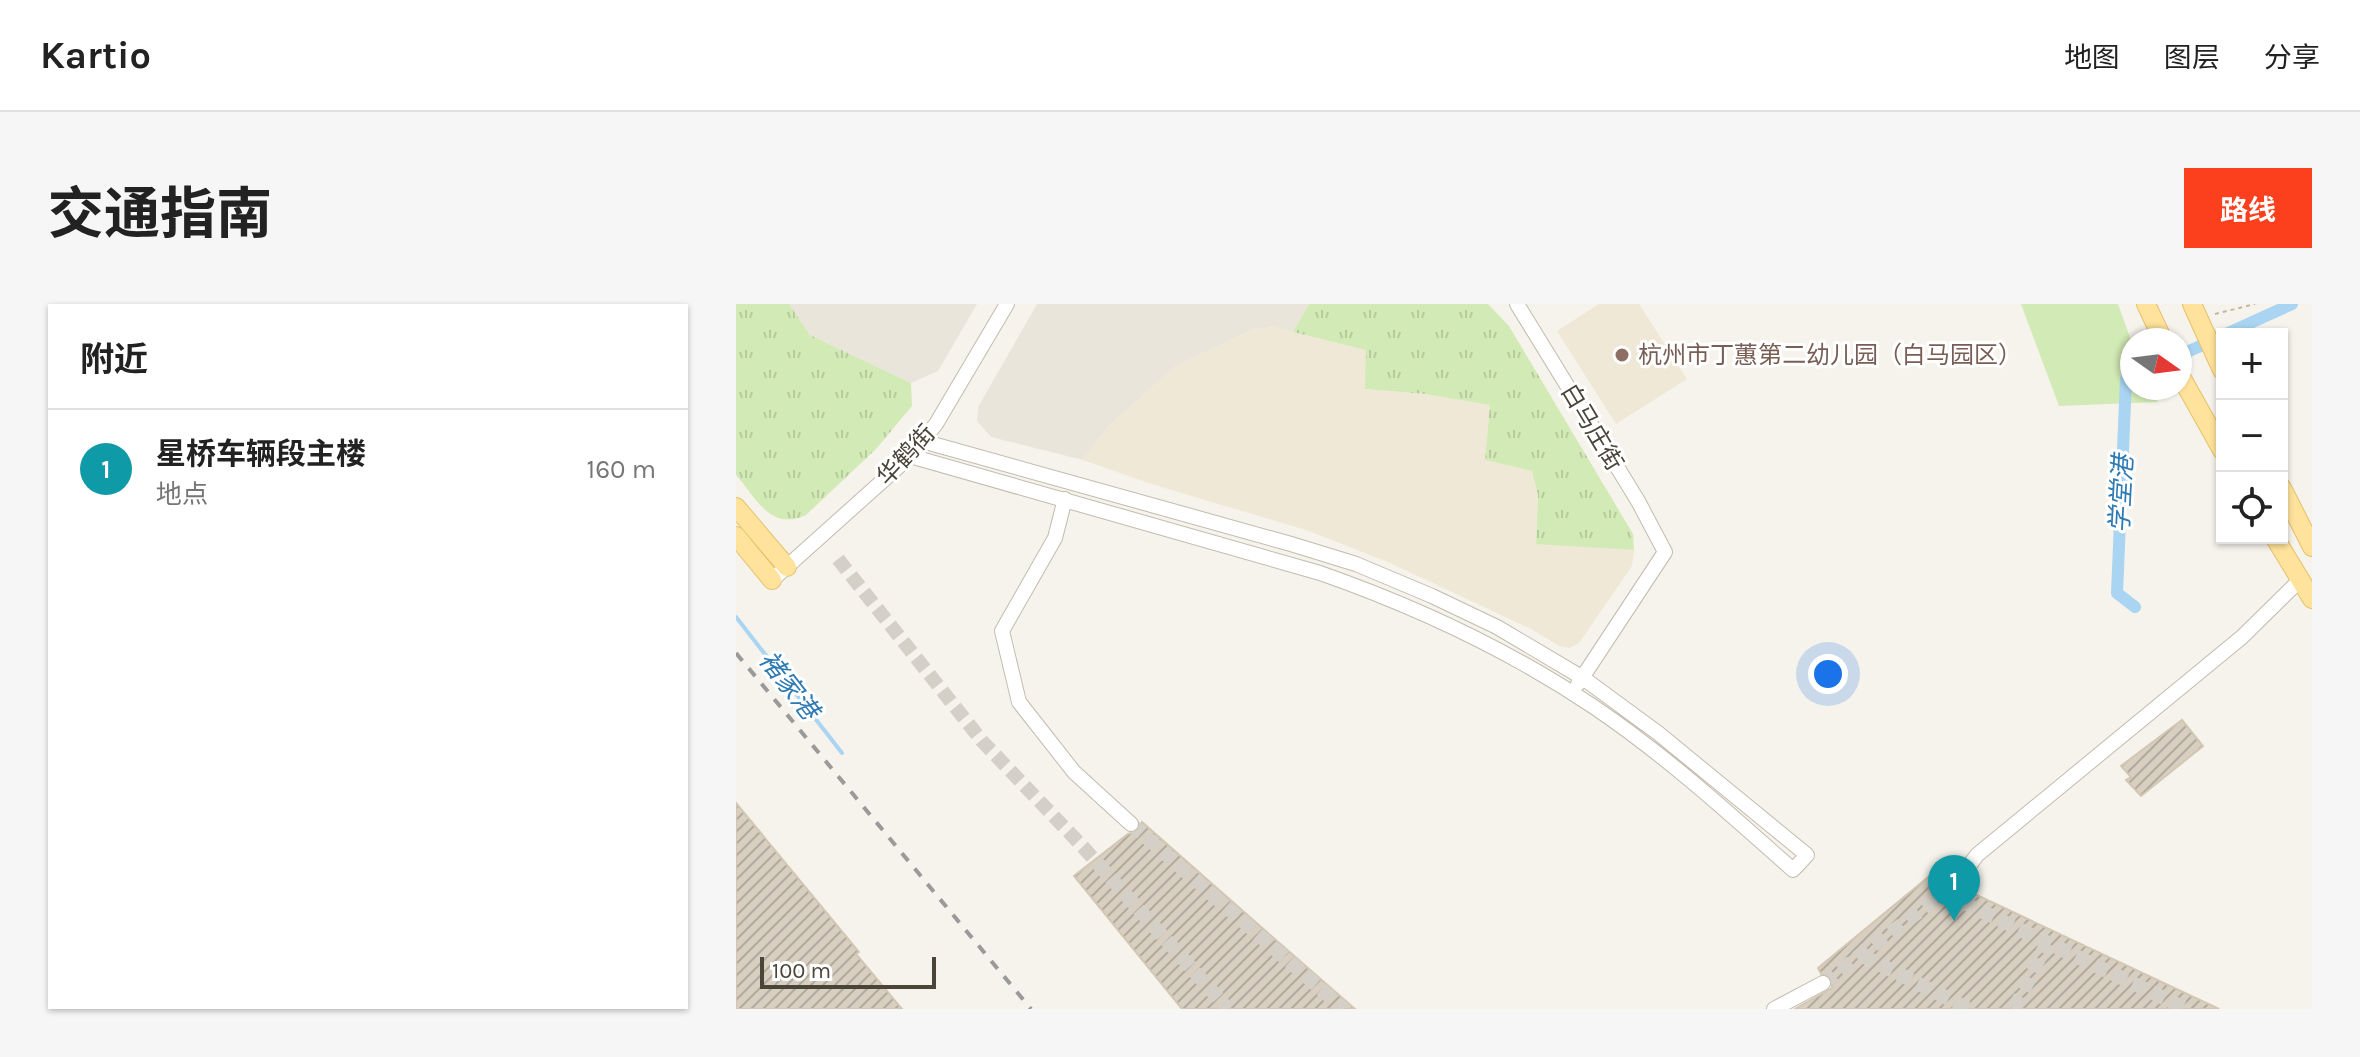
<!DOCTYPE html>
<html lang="zh">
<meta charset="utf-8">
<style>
:root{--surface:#fff;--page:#f6f6f6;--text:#222;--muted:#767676;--line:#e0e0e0;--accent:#fc3f1d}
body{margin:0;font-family:Karla,"Noto Sans SC",sans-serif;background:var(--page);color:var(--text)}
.controls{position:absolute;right:24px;top:24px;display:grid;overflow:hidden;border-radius:0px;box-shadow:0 2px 6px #0004}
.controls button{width:72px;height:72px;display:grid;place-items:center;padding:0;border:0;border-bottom:2px solid var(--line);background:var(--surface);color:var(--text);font:40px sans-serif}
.compass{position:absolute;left:1384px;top:24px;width:72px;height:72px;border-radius:50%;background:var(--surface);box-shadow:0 2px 6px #0004;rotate:104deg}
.scale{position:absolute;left:24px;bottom:20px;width:176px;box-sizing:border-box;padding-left:8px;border:4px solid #4b4439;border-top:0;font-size:22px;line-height:28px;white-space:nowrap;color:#4b4439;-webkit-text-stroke:6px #fff;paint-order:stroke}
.you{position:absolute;left:1092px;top:370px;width:28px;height:28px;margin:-20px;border:6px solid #fff;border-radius:50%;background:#1a73e8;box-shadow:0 0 0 12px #1a73e833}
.badge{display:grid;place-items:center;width:52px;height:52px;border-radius:50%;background:var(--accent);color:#fff;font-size:26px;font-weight:700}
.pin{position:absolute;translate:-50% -66px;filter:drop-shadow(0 2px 4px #0008)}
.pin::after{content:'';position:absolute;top:42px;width:28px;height:24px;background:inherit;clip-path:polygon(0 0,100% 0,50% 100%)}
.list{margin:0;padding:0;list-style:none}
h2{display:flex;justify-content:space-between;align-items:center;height:104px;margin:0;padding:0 32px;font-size:34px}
h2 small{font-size:26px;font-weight:400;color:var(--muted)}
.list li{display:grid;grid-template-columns:52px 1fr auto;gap:24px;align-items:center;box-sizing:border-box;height:120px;padding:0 32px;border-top:2px solid var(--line)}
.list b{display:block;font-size:30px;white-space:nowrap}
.list p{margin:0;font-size:26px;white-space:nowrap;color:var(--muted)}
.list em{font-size:26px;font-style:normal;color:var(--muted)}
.icon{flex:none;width:44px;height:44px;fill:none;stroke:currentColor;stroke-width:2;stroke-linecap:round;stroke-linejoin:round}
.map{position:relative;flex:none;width:1576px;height:705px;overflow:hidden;border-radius:0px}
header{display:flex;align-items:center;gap:48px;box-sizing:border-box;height:112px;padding:0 40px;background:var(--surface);border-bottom:2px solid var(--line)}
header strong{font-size:38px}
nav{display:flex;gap:44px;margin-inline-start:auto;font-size:28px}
.intro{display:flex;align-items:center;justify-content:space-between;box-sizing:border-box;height:192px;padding:0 48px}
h1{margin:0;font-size:56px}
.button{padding:20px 36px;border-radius:0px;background:var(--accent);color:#fff;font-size:28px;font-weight:700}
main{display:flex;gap:48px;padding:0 48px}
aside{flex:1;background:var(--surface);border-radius:0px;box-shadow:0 2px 6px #0004}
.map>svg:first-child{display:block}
</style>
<header>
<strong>Kartio</strong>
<nav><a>地图</a><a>图层</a><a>分享</a></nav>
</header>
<div class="intro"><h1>交通指南</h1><a class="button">路线</a></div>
<main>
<aside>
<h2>附近<small></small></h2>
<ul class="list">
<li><span class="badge" style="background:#0f9aa8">1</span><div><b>星桥车辆段主楼</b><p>地点</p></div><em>160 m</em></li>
</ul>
</aside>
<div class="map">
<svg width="1576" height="705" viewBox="0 0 1576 705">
<defs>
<pattern id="park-tufts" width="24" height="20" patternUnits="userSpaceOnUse" patternTransform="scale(2)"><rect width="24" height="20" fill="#d2eab5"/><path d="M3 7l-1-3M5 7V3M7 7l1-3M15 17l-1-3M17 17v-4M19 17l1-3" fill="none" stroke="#b6ca9c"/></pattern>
<pattern id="building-hatch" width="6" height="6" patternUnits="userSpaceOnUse" patternTransform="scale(2)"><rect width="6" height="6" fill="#d8cfc1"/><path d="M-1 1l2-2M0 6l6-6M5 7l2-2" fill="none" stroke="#b1aa9e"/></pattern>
</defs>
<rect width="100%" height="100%" fill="#f6f3ec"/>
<g fill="#eae5da">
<polygon points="53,0 241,0 202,67 175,79 74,31"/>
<polygon points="301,0 573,0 557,28 537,23 516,26 440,62 373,122 347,156 255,133 241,117 242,103"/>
</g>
<g fill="#efe8d6">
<polygon points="863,0 903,0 951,75 880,120 821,27"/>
<polygon points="537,23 631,46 629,85 689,90 754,101 749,156 796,167 802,191 800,239 898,246 896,262 843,339 833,344 823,342 795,325 654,259 573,227 412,179 347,156 373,122 440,62 516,26"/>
</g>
<polygon fill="#d2eab5" points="1285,0 1382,0 1396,39 1396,84 1416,84 1422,98 1323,102"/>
<g fill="url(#park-tufts)">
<path d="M0,0H53L74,31L175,79L176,102L140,145L70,211C35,228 20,194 0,171Z"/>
<polygon points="573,0 752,0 773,22 897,230 898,246 800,240 802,191 796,167 749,156 754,101 689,90 629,85 630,46 557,28"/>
</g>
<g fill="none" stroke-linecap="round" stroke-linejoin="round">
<polyline stroke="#a9d4f2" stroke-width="4" points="0,313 106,449"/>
<g stroke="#a9d4f2" stroke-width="12">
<polyline points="1490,30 1556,0"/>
<polyline points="1444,51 1478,36"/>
<polyline points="1396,72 1390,75 1381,289 1399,303"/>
</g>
</g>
<g fill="url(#building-hatch)" stroke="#d3c7b4" stroke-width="2">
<polygon points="1446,416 1467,442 1405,492 1390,476 1395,473 1385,462"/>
<polygon points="0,499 123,648 120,650 166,705 0,705"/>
<polygon points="406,518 541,637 619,705 446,705 338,572 392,530 402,527"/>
<polygon points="1196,570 1210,577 1210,584 1214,589 1222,590 1228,585 1483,705 1059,705 1096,684 1095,674 1085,670 1082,664"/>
</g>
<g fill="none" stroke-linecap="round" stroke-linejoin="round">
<g stroke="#d4d0c8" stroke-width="14" stroke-dasharray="14 7" stroke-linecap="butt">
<polyline points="102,255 246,437 347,543 492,705"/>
<polyline points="395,520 608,705"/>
<polyline points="1207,589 1451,705"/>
<polyline points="1125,651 1233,705"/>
<polyline points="1087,679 1212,586"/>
<polyline points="1278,705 1311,639"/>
</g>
<defs>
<g id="minor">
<polyline points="781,0 902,197 929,248 842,380"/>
<path d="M174,152L584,269C681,303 773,346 858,403C929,451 993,509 1057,566L1071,551L922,429L847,374L761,323L696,292L620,260L555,240L186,137"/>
<polyline points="329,195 319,234 266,327 283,398 338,468 395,520"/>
<polyline points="36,276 171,155 200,120 271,0"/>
<polyline points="1219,581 1241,551 1506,333 1564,276"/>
<polyline points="1038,705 1087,679"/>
</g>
<g id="major">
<polyline points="1410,0 1427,36"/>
<polyline points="1456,0 1486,66"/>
<polyline points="1444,71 1486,146"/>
<polyline points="1546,184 1576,243"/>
<polyline points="0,203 51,263"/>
<polyline points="0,232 36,276"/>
<polyline points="1539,234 1576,295"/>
</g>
</defs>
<use href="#minor" stroke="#c2bbae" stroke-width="16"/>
<use href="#major" stroke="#e6c16a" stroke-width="20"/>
<polyline stroke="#c4b79f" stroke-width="2" stroke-dasharray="4 4" stroke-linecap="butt" points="1479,10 1519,0"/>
<use href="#minor" stroke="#fff" stroke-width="14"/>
<use href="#major" stroke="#ffe39c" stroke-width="18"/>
<polyline stroke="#9a9a9a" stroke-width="4" stroke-dasharray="10 10" stroke-linecap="butt" points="0,349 295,705"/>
</g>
<circle fill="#8d6e63" stroke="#fff" stroke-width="3" cx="886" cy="51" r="8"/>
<g text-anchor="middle" stroke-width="6" stroke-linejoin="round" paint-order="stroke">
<g font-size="24" fill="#785e54" stroke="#fff" text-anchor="start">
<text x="902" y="59">杭州市丁蕙第二幼儿园（白马园区）</text>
</g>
<g font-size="24" fill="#4b4439" stroke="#fff">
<text transform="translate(856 123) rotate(59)" y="8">白马庄街</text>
<text transform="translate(170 151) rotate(-47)" y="8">华鹤街</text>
</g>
<g font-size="26" font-style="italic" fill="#2e7ab2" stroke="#fff">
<text transform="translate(1385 190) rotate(-87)" y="9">学堂港</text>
<text transform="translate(53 381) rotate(52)" y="9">褚家港</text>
</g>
</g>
</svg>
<div class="controls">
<button>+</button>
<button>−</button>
<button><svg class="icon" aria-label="locate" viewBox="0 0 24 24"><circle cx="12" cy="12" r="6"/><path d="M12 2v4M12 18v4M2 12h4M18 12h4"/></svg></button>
</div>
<svg class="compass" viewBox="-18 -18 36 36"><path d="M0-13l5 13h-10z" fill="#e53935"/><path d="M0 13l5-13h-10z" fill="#767676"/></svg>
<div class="scale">100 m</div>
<div class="you"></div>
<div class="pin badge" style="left:1218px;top:617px;background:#0f9aa8">1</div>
</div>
</main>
